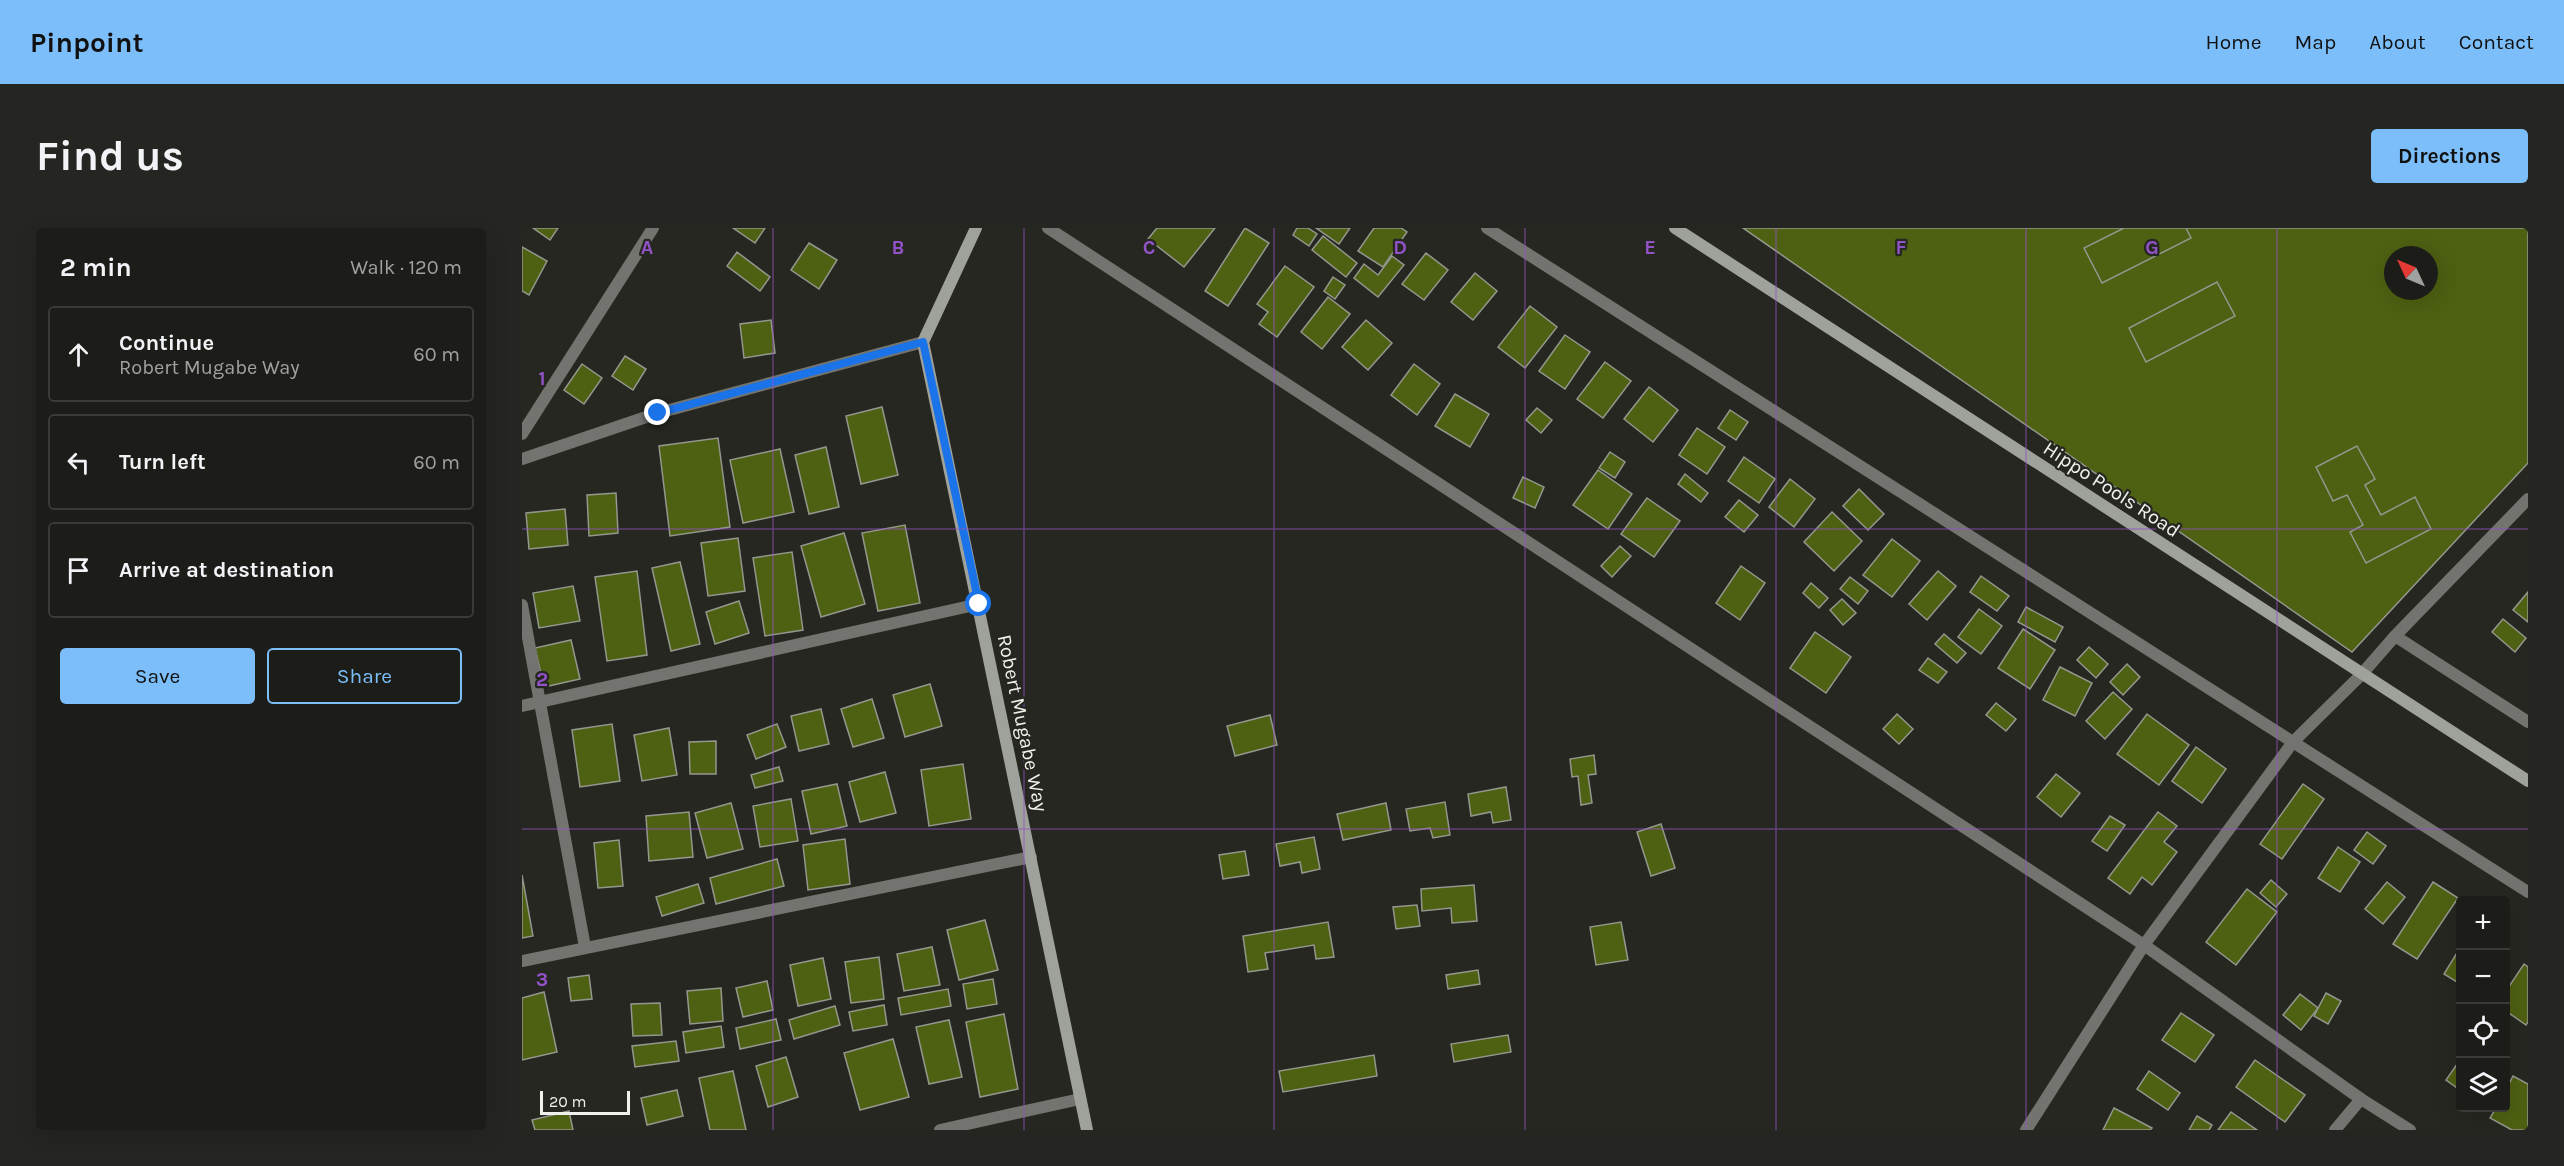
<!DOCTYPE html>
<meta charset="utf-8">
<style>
:root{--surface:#1c1d18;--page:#252621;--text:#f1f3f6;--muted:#a0a2a2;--line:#3a3b37;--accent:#7cbef9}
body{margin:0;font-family:Karla,sans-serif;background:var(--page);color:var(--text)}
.controls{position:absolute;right:18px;bottom:18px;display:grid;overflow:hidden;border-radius:6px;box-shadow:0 6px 24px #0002}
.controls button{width:54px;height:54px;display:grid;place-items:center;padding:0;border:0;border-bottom:2px solid var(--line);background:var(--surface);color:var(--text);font:30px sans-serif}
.compass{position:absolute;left:1862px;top:18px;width:54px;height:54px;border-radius:50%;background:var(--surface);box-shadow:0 6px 24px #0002;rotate:314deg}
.scale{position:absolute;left:18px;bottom:15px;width:90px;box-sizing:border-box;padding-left:6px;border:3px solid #eff1ec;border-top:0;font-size:16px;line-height:21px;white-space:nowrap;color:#eff1ec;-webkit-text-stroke:4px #252720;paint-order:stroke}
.stop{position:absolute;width:18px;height:18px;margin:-14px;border:4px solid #1a73e8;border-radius:50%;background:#fff}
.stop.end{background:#1a73e8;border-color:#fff;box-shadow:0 2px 6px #0008}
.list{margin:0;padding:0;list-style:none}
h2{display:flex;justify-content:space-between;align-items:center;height:78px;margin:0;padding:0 24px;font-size:26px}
h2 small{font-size:20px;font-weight:400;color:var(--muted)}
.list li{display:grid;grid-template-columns:39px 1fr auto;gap:18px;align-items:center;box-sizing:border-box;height:96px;margin:0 12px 12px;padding:0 12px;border:2px solid var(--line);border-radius:6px}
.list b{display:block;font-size:22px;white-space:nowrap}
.list p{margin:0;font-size:20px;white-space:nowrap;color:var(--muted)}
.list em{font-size:20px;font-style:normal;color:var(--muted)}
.actions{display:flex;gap:12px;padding:18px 24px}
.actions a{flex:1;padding:14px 0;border:2px solid var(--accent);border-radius:6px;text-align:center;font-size:21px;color:var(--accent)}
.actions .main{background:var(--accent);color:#111}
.icon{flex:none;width:33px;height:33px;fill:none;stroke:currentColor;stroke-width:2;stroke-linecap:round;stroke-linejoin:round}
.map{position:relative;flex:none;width:2006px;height:902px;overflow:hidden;border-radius:6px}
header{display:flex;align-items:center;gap:36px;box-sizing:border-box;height:84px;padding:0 30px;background:var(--accent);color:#111}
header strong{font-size:28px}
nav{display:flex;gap:33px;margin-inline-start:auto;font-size:21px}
.intro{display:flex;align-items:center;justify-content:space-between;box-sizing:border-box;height:144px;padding:0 36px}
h1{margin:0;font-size:42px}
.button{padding:15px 27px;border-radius:6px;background:var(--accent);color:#111;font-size:21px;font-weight:700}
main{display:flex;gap:36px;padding:0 36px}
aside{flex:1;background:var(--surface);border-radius:6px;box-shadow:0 6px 24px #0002}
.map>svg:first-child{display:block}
</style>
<header>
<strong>Pinpoint</strong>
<nav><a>Home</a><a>Map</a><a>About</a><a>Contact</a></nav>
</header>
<div class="intro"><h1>Find us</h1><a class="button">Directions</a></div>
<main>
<aside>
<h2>2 min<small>Walk · 120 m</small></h2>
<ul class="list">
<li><svg class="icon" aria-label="ahead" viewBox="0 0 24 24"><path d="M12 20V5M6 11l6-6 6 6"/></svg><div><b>Continue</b><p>Robert Mugabe Way</p></div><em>60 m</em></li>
<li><svg class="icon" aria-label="left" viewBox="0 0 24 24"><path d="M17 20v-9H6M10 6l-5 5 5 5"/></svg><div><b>Turn left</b></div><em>60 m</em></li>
<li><svg class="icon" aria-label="arrive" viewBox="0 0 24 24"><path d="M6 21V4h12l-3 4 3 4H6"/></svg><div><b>Arrive at destination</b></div></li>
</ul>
<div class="actions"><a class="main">Save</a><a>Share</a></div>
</aside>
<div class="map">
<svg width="2006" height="902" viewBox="0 0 2006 902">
<rect width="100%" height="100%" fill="#252720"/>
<g fill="#4e6012" stroke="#94978e" stroke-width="1.5" fill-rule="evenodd">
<polygon points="11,0 36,0 28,12"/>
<polygon points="211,0 243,0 233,15"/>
<polygon points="635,0 693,0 662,39 626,11"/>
<polygon points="723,0 747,15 706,78 683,63"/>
<polygon points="775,0 786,0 795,6 787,18 771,7"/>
<polygon points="794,0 828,0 817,16"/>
<polygon points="852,0 879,0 885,4 861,39 836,23"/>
<path d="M1221,0H2006V235L1830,424ZM1871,27H1907V63H1871Z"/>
<polygon points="1602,0 1664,0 1669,10 1580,55 1562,20"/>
<polygon points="801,8 835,35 824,49 790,22"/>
<polygon points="287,15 315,32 297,61 269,42"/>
<polygon points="0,19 25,33 7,67 0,63"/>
<polygon points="215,24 248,49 238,63 205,38"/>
<polygon points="904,25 926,42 902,72 880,56"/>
<polygon points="870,28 882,37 856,69 832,50 842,36 856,47"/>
<polygon points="763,38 792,59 755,109 737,96 746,84 735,76"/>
<polygon points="953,45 975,63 951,92 929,74"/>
<polygon points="811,49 823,57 813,71 802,63"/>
<polygon points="1695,54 1713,88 1624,134 1607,100"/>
<polygon points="806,69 828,86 800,121 779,104"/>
<polygon points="1008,78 1035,99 1003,140 976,119"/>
<polygon points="249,92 253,125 222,130 218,96"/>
<polygon points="844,92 870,115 846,142 820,119"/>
<polygon points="1043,107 1068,124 1043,161 1017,143"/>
<polygon points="103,128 124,141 111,162 90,148"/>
<polygon points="1083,134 1109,153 1081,190 1055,171"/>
<polygon points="60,136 80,150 62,176 42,162"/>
<polygon points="892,136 918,156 895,187 869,167"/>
<polygon points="1127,159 1156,182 1131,214 1102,191"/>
<polygon points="933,166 967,186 948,219 913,198"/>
<polygon points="360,179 376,247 339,256 324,188"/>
<polygon points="1015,180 1030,192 1019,205 1004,192"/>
<polygon points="1208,182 1226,194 1214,212 1196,200"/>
<polygon points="1175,200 1203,219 1185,246 1157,227"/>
<polygon points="196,210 208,299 148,308 137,218"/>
<polygon points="1835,218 1853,251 1843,257 1859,287 1893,269 1909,301 1844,335 1828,304 1841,297 1825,267 1811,273 1794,239"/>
<polygon points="304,219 317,279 287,286 273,227"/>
<polygon points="258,221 272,284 221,295 208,232"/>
<polygon points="1088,224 1103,234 1093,250 1077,240"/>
<polygon points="1222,229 1253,251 1237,275 1206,253"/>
<polygon points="1076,242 1110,266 1086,301 1051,277"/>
<polygon points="1163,246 1186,265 1179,274 1156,256"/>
<polygon points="1001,249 1022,259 1013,280 991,270"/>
<polygon points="1268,251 1293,271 1272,299 1247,279"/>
<polygon points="1337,261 1362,286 1346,302 1321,278"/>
<polygon points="94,265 96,305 67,308 65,267"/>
<polygon points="1125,270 1158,293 1132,329 1099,306"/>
<polygon points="1217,272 1236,287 1222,304 1203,289"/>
<polygon points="43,281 46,317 7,321 4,285"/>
<polygon points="1310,284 1340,313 1312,343 1282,314"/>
<polygon points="383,297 398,375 356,383 340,305"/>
<polygon points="322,305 343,376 299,389 279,318"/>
<polygon points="216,310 223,363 186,368 179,315"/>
<polygon points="1370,311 1398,333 1370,369 1341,347"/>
<polygon points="1098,318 1109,328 1090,349 1079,338"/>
<polygon points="270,324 281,402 243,408 231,330"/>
<polygon points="158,334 178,416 149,423 130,340"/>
<polygon points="1219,338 1243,355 1218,392 1194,375"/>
<polygon points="115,343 125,427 85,433 73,349"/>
<polygon points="1416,343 1434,358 1405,392 1387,376"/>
<polygon points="1459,348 1487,368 1475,383 1448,364"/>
<polygon points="1328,349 1346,363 1336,376 1318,361"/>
<polygon points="1289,355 1306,370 1297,380 1281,365"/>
<polygon points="51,358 58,393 17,400 11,365"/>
<polygon points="2006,364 2006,394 1991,382"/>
<polygon points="1320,371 1334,385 1321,397 1308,382"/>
<polygon points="217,373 227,405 193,416 184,384"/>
<polygon points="1504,379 1541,399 1533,414 1496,394"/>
<polygon points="1457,381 1480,398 1459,426 1436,409"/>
<polygon points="1981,391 2004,410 1993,424 1970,404"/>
<polygon points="1501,401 1533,422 1508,461 1476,440"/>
<polygon points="1293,404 1329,429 1304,465 1268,440"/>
<polygon points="1422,406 1444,425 1435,435 1413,416"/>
<polygon points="49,412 58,451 22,459 13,420"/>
<polygon points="1567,419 1586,436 1574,450 1555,432"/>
<polygon points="1406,430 1425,444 1416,455 1397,442"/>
<polygon points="1605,436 1618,449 1601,467 1588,454"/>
<polygon points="1538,439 1570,455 1553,488 1521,472"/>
<polygon points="408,456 420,498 383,509 371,467"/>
<polygon points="1591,464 1610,481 1583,511 1564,493"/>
<polygon points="350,471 362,510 331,519 319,481"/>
<polygon points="1474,475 1494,491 1484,503 1464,487"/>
<polygon points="299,481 307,516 277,523 269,488"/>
<polygon points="1375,486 1391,501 1377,516 1361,501"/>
<polygon points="1625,486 1667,517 1637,557 1595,526"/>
<polygon points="748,487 755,517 713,528 705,498"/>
<polygon points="90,496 98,553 58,559 50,502"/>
<polygon points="255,496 264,519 234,531 225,507"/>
<polygon points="147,500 155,547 120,553 112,507"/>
<polygon points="194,513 194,546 168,546 167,514"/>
<polygon points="1674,519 1704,541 1680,575 1650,553"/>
<polygon points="1072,527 1074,546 1066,547 1070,575 1059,577 1056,548 1050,549 1048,531"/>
<polygon points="441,536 449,591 407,598 399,542"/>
<polygon points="257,539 261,553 233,560 229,547"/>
<polygon points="363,544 374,585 338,594 327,554"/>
<polygon points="1534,546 1558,565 1539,589 1515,569"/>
<polygon points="315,556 325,598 289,606 280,563"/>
<polygon points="1781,556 1802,571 1760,631 1738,616"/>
<polygon points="984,559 989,592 971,595 969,584 949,588 946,566"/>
<polygon points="269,571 276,613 238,619 231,578"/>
<polygon points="923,574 928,607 911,610 908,600 888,603 884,581"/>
<polygon points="209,575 221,621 185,630 173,585"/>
<polygon points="864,575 869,602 821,612 815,586"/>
<polygon points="167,584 171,629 127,633 124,588"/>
<polygon points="1636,584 1655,598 1642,614 1655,624 1630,657 1620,649 1608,666 1586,650"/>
<polygon points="1588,588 1603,597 1585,623 1570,613"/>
<polygon points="1139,596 1153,640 1129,648 1115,604"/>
<polygon points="1845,604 1864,618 1851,636 1832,622"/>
<polygon points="792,609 798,641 780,645 778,634 758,638 754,616"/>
<polygon points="323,611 328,656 286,662 281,617"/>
<polygon points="97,612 101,658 76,660 72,615"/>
<polygon points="1816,619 1838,634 1818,664 1796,650"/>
<polygon points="723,623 727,647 701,651 697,627"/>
<polygon points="255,631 262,658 194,676 188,650"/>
<polygon points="0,647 11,708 0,710"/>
<polygon points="1749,652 1765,666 1754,679 1738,665"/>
<polygon points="1865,654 1883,669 1861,696 1843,681"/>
<polygon points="1911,654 1936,670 1895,731 1871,716"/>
<polygon points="176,656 182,675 140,688 134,669"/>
<polygon points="952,657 955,693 930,695 929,680 900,683 899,661"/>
<polygon points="1725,661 1755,684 1714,737 1684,714"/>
<polygon points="895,677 898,698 874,701 871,679"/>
<polygon points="463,692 476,742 437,752 425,702"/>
<polygon points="806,694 812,729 794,731 792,717 743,725 746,741 726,744 721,708"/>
<polygon points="1099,694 1106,732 1074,737 1068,699"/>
<polygon points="410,719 418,757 382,763 375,726"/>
<polygon points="1938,720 1938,756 1922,746"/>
<polygon points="357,729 362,771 329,775 323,734"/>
<polygon points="301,730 309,771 276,778 268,737"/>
<polygon points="2002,736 2006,739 2006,794 2004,797 1984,783 1984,763"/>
<polygon points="956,742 958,756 926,761 924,747"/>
<polygon points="67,747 70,771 49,773 46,750"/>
<polygon points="471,751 475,776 445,781 441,756"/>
<polygon points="245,753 251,782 221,789 214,760"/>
<polygon points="199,760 201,793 168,796 165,763"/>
<polygon points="426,761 429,778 379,787 376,770"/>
<polygon points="22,764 35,824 0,832 0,770"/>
<polygon points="1804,765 1819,773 1806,796 1792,788"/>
<polygon points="1778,766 1796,780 1779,802 1761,787"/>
<polygon points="138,775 140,807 111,808 109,776"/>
<polygon points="362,777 365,797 331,803 327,784"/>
<polygon points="313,778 318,797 272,811 267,792"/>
<polygon points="1659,785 1692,807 1673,834 1640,812"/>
<polygon points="482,786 496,861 458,869 444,794"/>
<polygon points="254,791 259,812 218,821 214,800"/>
<polygon points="427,792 440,849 407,856 394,799"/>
<polygon points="199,798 202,819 164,825 161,804"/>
<polygon points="986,807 989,824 932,834 929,816"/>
<polygon points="371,811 387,869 338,882 322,825"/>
<polygon points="154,813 157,833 113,839 110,818"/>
<polygon points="852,827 855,848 761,864 757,843"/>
<polygon points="264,829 276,869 246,879 234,838"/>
<polygon points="1733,832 1783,867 1763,894 1714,859"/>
<polygon points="1938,832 1938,862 1924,852"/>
<polygon points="211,843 224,902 188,902 177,850"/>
<polygon points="1627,843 1658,865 1646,882 1615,861"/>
<polygon points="1991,848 2006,856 2006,902 1990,902 1968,890 1974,880 1984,880 1984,862"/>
<polygon points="155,862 161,888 125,897 119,870"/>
<polygon points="1592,880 1630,900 1628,902 1581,902"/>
<polygon points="47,883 51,902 13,902 10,892"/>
<polygon points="1709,884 1735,902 1696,902"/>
<polygon points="1675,888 1690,897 1687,902 1667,902"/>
</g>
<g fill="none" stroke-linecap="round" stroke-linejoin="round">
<g stroke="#737470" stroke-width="12">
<polyline points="526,0 1622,717 1839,871 1888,902"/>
<polyline points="965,0 2006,664"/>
<polyline points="0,206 131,0"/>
<polyline points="0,231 136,185 401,114"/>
<polyline points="0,377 63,719"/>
<polyline points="1873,408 2006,494"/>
<polyline points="0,478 457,376"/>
<polyline points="0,733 509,629"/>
<polyline points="418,902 558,871"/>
<polyline points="1504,902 1622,717 1771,514 1839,447 1873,408 2006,271"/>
<polyline points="1813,902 1839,871"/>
</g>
<g stroke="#9fa19b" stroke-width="12">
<polyline points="454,0 401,114 565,902"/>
<polyline points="1153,0 2006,553"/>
</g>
</g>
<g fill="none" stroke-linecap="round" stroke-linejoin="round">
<polyline stroke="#1a73e8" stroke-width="8" points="136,185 401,114 457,376"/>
</g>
<path fill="none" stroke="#9253c8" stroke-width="1.5" stroke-opacity="0.55" d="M251,0V902M502,0V902M752,0V902M1003,0V902M1254,0V902M1504,0V902M1755,0V902M0,301H2006M0,601H2006"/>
<g text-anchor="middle" stroke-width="4.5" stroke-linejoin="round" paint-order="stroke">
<g font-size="20" fill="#eff1ec" stroke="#252720">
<text transform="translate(1590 261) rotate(33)" y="7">Hippo Pools Road</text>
<text transform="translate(501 495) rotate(78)" y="7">Robert Mugabe Way</text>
</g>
</g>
<g font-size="20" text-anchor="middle" font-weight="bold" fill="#9253c8" stroke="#252720" stroke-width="4.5" stroke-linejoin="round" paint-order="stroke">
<text x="125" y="26">A</text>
<text x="376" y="26">B</text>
<text x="627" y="26">C</text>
<text x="878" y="26">D</text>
<text x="1128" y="26">E</text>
<text x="1379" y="26">F</text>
<text x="1630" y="26">G</text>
<text x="20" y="157">1</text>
<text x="20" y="458">2</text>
<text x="20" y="758">3</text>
</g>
</svg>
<div class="controls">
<button>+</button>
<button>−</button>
<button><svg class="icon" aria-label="locate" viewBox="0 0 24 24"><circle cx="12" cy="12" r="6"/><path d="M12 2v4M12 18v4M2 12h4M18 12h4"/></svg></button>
<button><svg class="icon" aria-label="layers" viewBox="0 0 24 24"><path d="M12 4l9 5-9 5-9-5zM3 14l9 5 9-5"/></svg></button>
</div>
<svg class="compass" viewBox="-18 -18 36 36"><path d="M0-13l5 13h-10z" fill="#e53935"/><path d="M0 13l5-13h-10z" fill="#a0a2a2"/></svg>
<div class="scale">20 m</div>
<div class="stop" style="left:457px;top:376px"></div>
<div class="stop end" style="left:136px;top:185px"></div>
</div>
</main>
